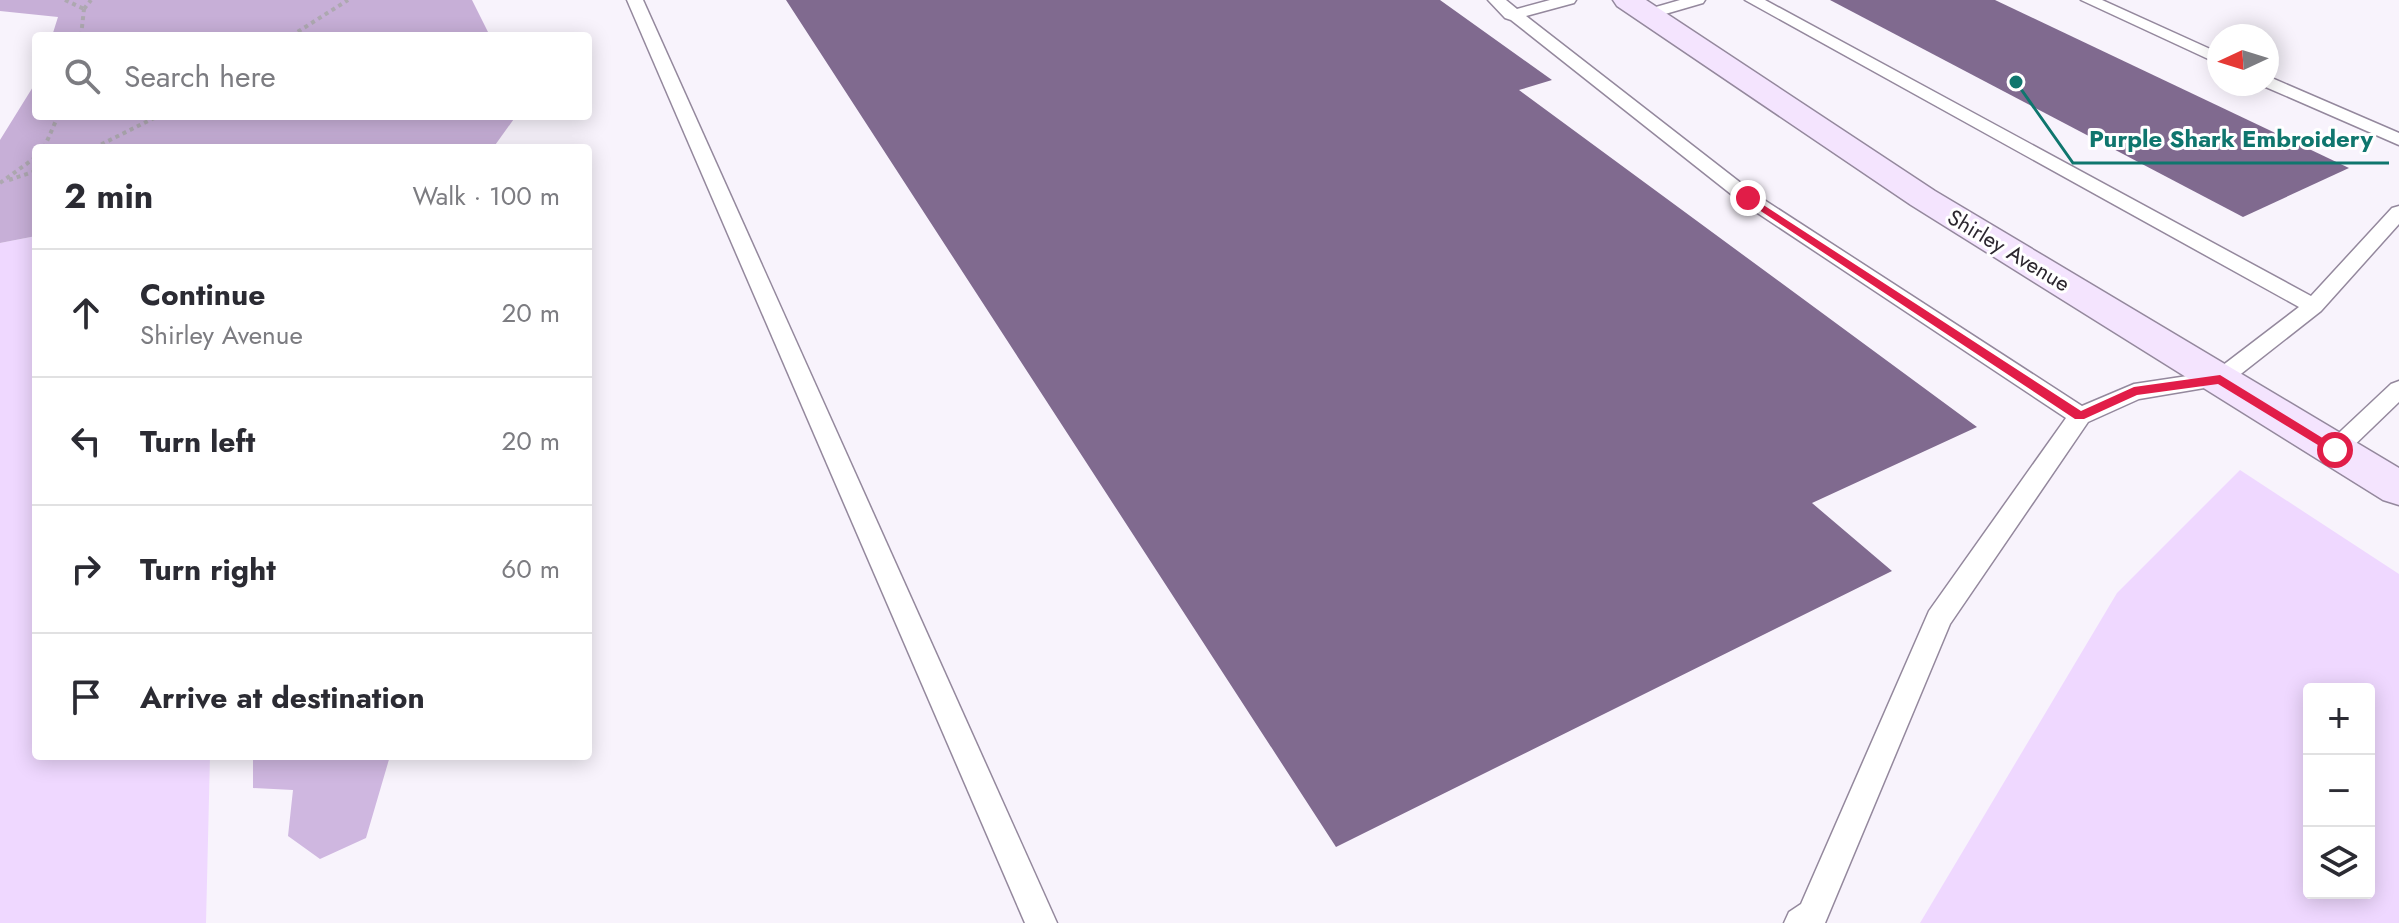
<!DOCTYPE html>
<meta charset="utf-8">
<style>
:root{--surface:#fff;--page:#f2f2f3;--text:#2b2b33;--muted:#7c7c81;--line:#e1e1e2}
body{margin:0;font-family:Jost,sans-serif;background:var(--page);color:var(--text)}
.controls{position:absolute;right:24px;bottom:24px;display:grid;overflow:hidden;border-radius:8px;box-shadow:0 4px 20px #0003}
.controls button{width:72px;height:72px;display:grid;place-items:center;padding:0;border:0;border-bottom:2px solid var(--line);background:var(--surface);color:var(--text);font:40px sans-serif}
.compass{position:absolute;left:2207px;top:24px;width:72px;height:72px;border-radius:50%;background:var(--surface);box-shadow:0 4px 20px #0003;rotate:266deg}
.stop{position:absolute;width:24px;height:24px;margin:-18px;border:6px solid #e11d48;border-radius:50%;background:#fff}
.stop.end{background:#e11d48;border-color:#fff;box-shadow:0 2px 8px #0008}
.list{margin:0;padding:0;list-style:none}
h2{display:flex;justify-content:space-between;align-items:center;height:104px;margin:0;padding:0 32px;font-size:34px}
h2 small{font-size:26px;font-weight:400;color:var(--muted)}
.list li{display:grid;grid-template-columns:52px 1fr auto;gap:24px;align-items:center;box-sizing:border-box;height:128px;padding:0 32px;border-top:2px solid var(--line)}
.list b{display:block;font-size:30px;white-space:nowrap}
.list p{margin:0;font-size:26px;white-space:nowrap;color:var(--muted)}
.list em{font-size:26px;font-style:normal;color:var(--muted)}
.icon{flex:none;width:44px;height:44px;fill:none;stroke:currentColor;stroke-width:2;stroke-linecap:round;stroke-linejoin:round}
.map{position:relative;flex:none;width:2399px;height:923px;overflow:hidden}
.search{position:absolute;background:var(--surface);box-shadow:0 4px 20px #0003;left:32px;top:32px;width:560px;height:88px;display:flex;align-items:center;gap:20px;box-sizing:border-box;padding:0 28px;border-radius:8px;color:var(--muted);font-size:30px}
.panel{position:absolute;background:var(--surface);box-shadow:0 4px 20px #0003;left:32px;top:144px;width:560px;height:616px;border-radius:8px}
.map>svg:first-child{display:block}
</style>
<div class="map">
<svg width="2399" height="923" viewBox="0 0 2399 923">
<rect width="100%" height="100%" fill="#f8f3fc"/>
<g fill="#efd8ff" fill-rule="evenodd">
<polygon points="36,236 36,756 210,756 206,923 0,923 0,243"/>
<path d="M2240,470L2399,574V923H1920L2117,593ZM2309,689H2369V893H2309Z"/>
</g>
<g fill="#c7afd7">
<polygon points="0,0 472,0 490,36 52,36 58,17 0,11"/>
<polygon points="36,82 36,116 516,116 493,148 36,148 36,236 0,243 0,140"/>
</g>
<polygon fill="#cfb7e0" points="253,756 390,756 366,838 320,859 288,836 293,790 253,788"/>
<g fill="#806a8f">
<polygon points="786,0 1440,0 1552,80 1519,90 1977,427 1812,503 1892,571 1336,847"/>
<polygon points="1830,0 1995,0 2349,168 2243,217"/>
</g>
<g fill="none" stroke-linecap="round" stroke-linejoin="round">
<defs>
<g id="lane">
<polygon points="627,0 643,0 1057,923 1025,923"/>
<polygon points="1488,0 1506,0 1517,9 1550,0 1576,0 1574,3 1526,16 1755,194 2082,406 2134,384 2214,372 2299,307 1745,0 1765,0 2311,296 2392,208 2399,206 2399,224 2321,311 2228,384 2139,399 2088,422 1950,624 1825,923 1784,923 1789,912 1801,904 1929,611 2066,418 1741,202 1511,20 1505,18"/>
<polygon points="1680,0 1705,0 1703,3 1648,19 1640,14 1642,11"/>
<polygon points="2081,0 2102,0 2219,53 2219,64"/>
<polygon points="2267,76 2399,133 2399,145 2261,85 2267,84"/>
<polygon points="2399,381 2399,402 2343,456 2335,458 2327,456 2323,450 2327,444 2391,384"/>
</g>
<polygon id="secondary" points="1613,0 1646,0 1935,191 2399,468 2399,505 2383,500 1911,205 1617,6"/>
</defs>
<use href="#lane" stroke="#94889d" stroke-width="3"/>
<use href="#secondary" stroke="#94889d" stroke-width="3"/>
<g stroke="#ada8b0" stroke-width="4" stroke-dasharray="4 4" stroke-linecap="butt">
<polyline points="65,0 84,9"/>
<polyline points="84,9 91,0"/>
<polyline points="81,36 84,9"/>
<polyline points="291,36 348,0"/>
<polyline points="44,148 58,116"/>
<polyline points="94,148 158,116"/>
<polyline points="9,180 36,171"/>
<polyline points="0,183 36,157"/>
</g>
<use href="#lane" fill="#fff" fill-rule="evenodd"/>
<use href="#secondary" fill="#f4e4fe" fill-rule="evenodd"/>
</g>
<polygon fill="#e11d48" points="1748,195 2081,411 2134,387 2220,375 2342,450 2335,455 2331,453 2218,384 2137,395 2084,419 2075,419 1744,200 1744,196"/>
<g text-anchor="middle" stroke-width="6" stroke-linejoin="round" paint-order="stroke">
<g font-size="22" fill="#2c272f" stroke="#fff">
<text transform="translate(2009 250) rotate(31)" y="8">Shirley Avenue</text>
</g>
</g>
<path fill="none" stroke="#0f766e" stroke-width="3" d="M2016 82L2073 163H2389"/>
<circle fill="#0f766e" stroke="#fff" stroke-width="3" cx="2016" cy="82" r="8"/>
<g font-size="24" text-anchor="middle" font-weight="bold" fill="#0f766e" stroke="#fff" stroke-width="6" stroke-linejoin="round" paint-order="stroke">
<text x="2231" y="147">Purple Shark Embroidery</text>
</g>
</svg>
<div class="controls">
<button>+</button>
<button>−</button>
<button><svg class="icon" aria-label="layers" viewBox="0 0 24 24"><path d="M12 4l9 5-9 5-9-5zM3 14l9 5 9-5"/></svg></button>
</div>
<svg class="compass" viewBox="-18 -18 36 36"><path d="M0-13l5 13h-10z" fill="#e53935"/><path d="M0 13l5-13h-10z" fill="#7c7c81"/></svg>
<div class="stop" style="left:2335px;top:450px"></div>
<div class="stop end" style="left:1748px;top:198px"></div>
<div class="search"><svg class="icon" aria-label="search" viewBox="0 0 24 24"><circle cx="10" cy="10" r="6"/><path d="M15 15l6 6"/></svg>Search here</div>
<section class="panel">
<h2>2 min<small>Walk · 100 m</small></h2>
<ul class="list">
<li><svg class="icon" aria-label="ahead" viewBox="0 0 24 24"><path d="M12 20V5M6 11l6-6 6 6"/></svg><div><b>Continue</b><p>Shirley Avenue</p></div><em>20 m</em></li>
<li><svg class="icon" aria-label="left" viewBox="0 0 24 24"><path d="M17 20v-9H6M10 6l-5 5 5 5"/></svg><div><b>Turn left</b></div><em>20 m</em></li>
<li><svg class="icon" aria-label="right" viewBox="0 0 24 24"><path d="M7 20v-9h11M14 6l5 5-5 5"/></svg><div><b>Turn right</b></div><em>60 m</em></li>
<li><svg class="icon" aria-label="arrive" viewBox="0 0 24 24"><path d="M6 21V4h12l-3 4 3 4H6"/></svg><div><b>Arrive at destination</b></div></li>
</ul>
</section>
</div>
